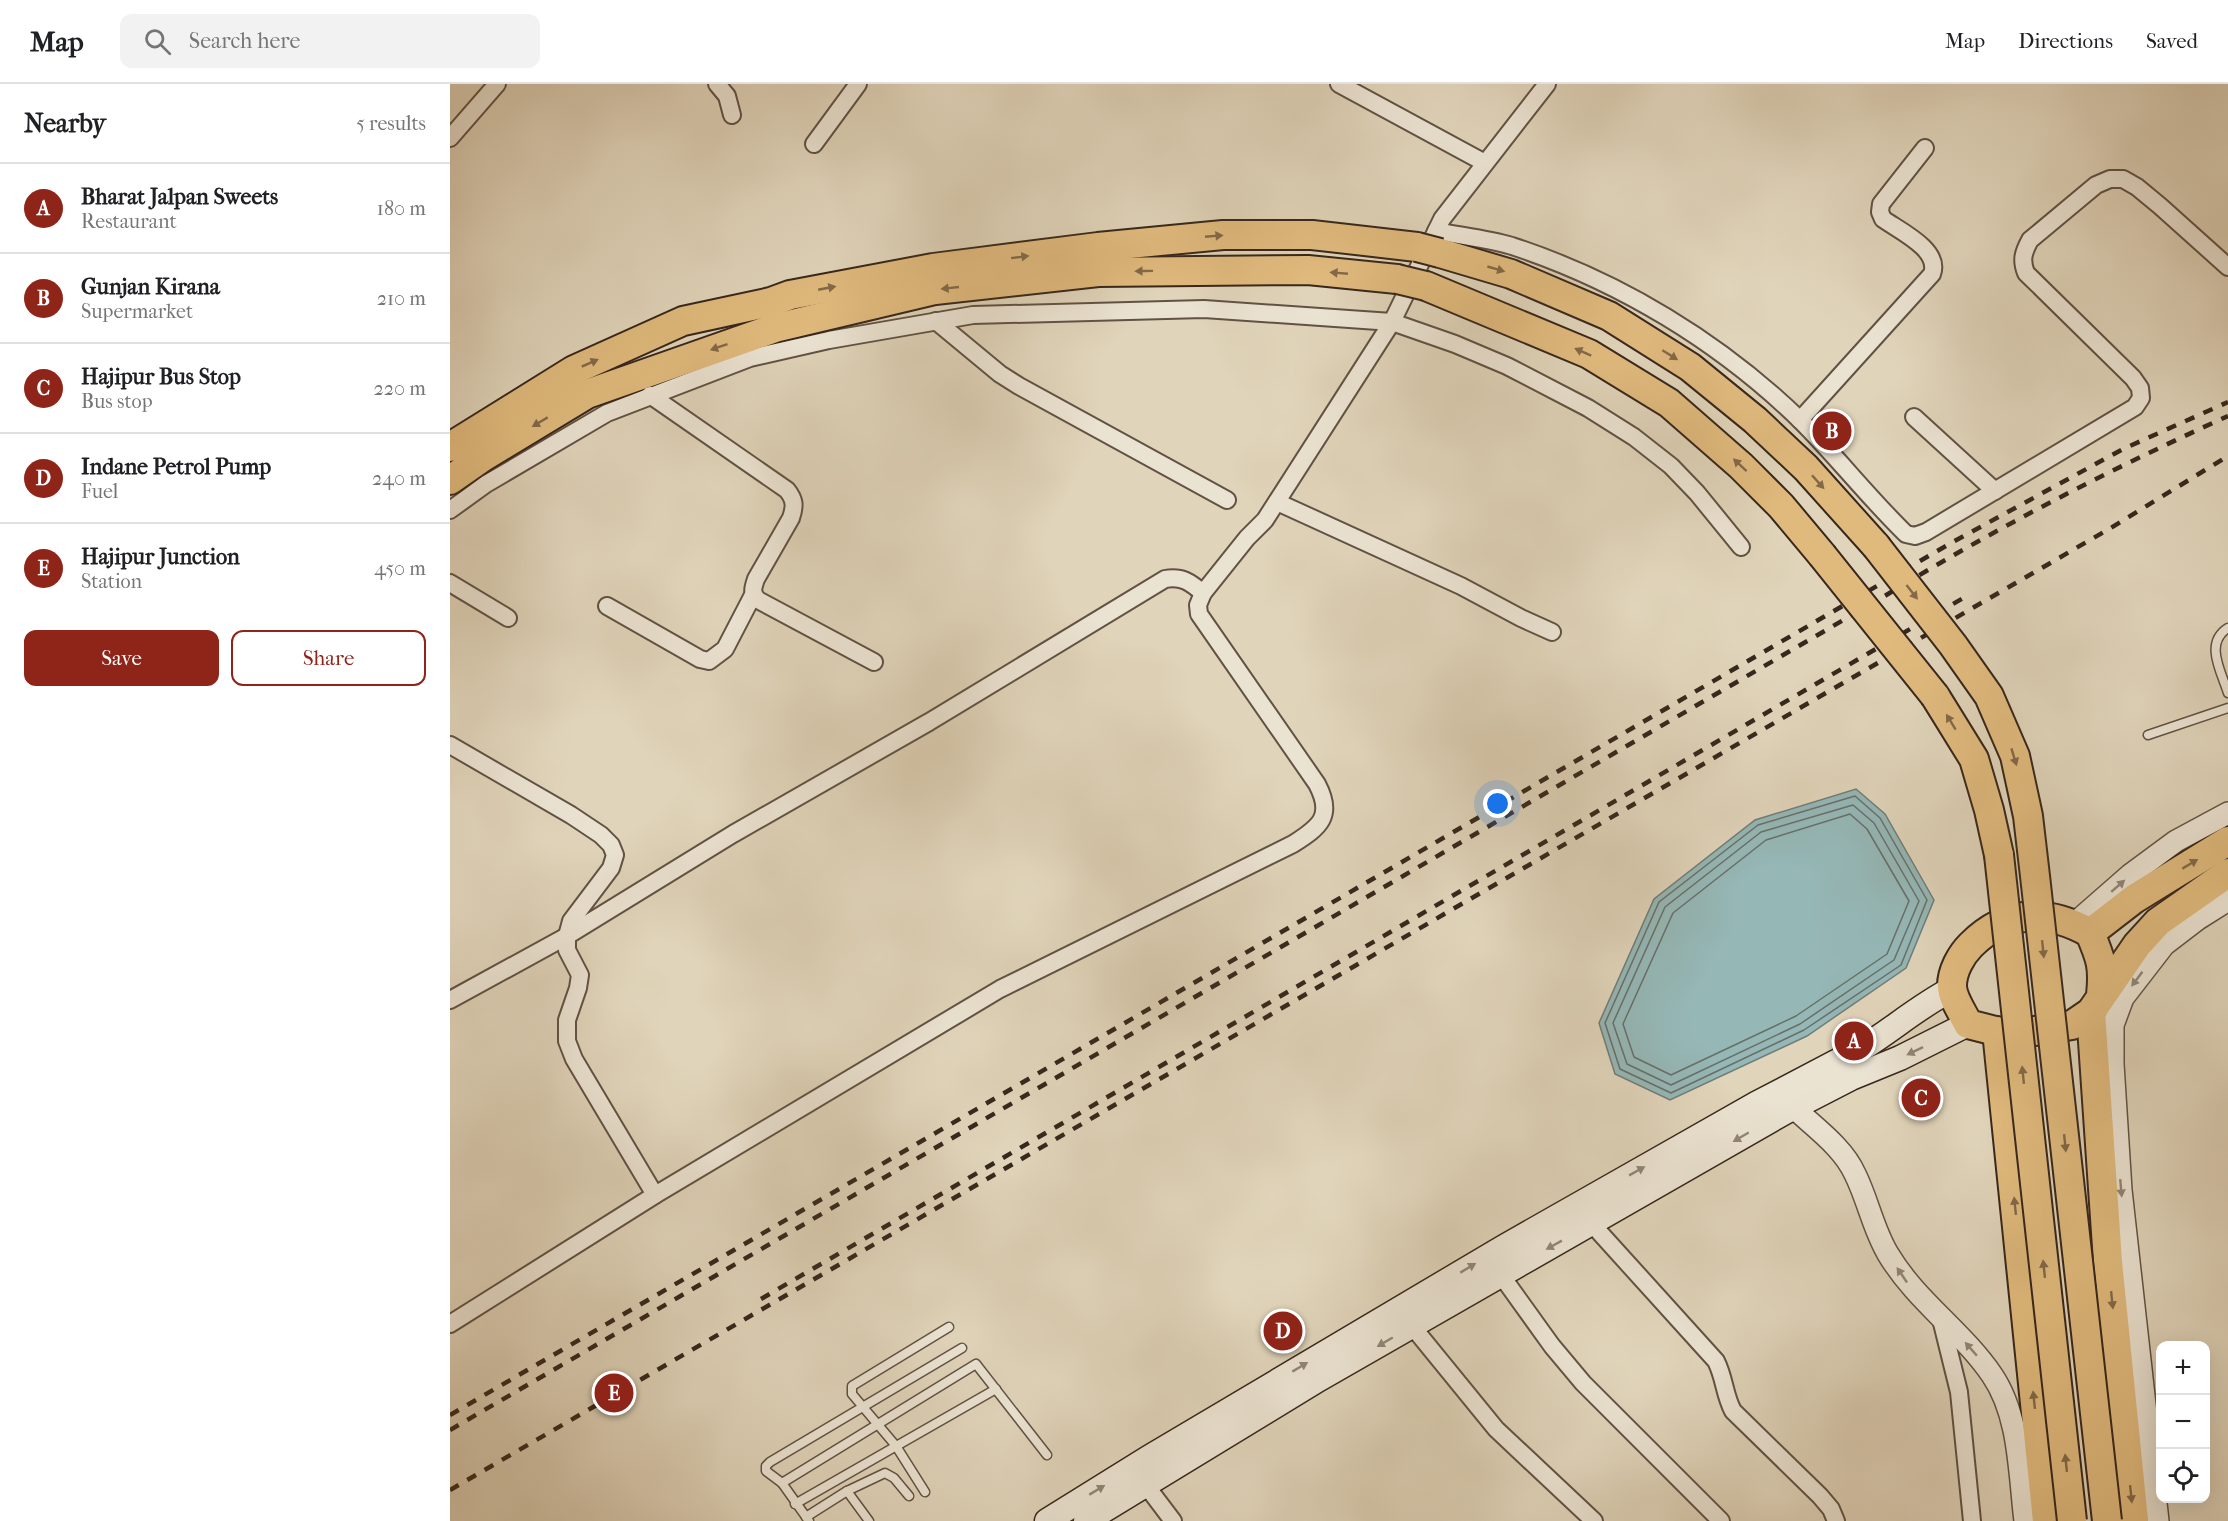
<!DOCTYPE html>
<meta charset="utf-8">
<style>
:root{--surface:#fff;--page:#f2f2f2;--text:#202124;--muted:#757577;--line:#e0e0e0;--accent:#8f2418}
body{margin:0;font-family:"IM FELL French Canon",serif;background:var(--page);color:var(--text)}
.controls{position:absolute;right:18px;bottom:18px;display:grid;overflow:hidden;border-radius:12px;box-shadow:0 6px 24px #0002}
.controls button{width:54px;height:54px;display:grid;place-items:center;padding:0;border:0;border-bottom:2px solid var(--line);background:var(--surface);color:var(--text);font:30px sans-serif}
.you{position:absolute;left:1048px;top:720px;width:21px;height:21px;margin:-15px;border:4px solid #fff;border-radius:50%;background:#1a73e8;box-shadow:0 0 0 9px #1a73e833}
.badge{display:grid;place-items:center;width:39px;height:39px;border-radius:50%;background:var(--accent);color:#fff;font-size:20px;font-weight:700}
.pin{position:absolute;translate:-50% -50%;border:3px solid #fff;box-shadow:0 2px 6px #0006}
.list{margin:0;padding:0;list-style:none}
h2{display:flex;justify-content:space-between;align-items:center;height:78px;margin:0;padding:0 24px;font-size:26px}
h2 small{font-size:20px;font-weight:400;color:var(--muted)}
.list li{display:grid;grid-template-columns:39px 1fr auto;gap:18px;align-items:center;box-sizing:border-box;height:90px;padding:0 24px;border-top:2px solid var(--line)}
.list b{display:block;font-size:22px;white-space:nowrap}
.list p{margin:0;font-size:20px;white-space:nowrap;color:var(--muted)}
.list em{font-size:20px;font-style:normal;color:var(--muted)}
.actions{display:flex;gap:12px;padding:18px 24px}
.actions a{flex:1;padding:14px 0;border:2px solid var(--accent);border-radius:12px;text-align:center;font-size:21px;color:var(--accent)}
.actions .main{background:var(--accent);color:#fff}
.icon{flex:none;width:33px;height:33px;fill:none;stroke:currentColor;stroke-width:2;stroke-linecap:round;stroke-linejoin:round}
.map{position:relative;flex:none;width:1778px;height:1437px;overflow:hidden}
header{display:flex;align-items:center;gap:36px;box-sizing:border-box;height:84px;padding:0 30px;background:var(--surface);border-bottom:2px solid var(--line)}
header strong{font-size:28px}
nav{display:flex;gap:33px;margin-inline-start:auto;font-size:21px}
.search{width:420px;height:54px;background:var(--page);display:flex;align-items:center;gap:15px;box-sizing:border-box;padding:0 21px;border-radius:12px;color:var(--muted);font-size:22px}
main{display:flex}
aside{flex:1;background:var(--surface)}
.map>svg:first-child{display:block}
</style>
<header>
<strong>Map</strong>
<div class="search"><svg class="icon" aria-label="search" viewBox="0 0 24 24"><circle cx="10" cy="10" r="6"/><path d="M15 15l6 6"/></svg>Search here</div>
<nav><a>Map</a><a>Directions</a><a>Saved</a></nav>
</header>
<main>
<aside>
<h2>Nearby<small>5 results</small></h2>
<ul class="list">
<li><span class="badge">A</span><div><b>Bharat Jalpan Sweets</b><p>Restaurant</p></div><em>180 m</em></li>
<li><span class="badge">B</span><div><b>Gunjan Kirana</b><p>Supermarket</p></div><em>210 m</em></li>
<li><span class="badge">C</span><div><b>Hajipur Bus Stop</b><p>Bus stop</p></div><em>220 m</em></li>
<li><span class="badge">D</span><div><b>Indane Petrol Pump</b><p>Fuel</p></div><em>240 m</em></li>
<li><span class="badge">E</span><div><b>Hajipur Junction</b><p>Station</p></div><em>450 m</em></li>
</ul>
<div class="actions"><a class="main">Save</a><a>Share</a></div>
</aside>
<div class="map">
<svg width="1778" height="1437" viewBox="0 0 1778 1437">
<rect width="100%" height="100%" fill="#e0d4ba"/>
<filter id="stains"><feTurbulence type="fractalNoise" baseFrequency=".00333" numOctaves="4"/><feColorMatrix values="0 0 0 0 .2 0 0 0 0 .09 0 0 0 0 .02 0 0 0 .5 -.17"/></filter>
<radialGradient id="worn" r=".72"><stop offset=".6" stop-color="#630" stop-opacity="0"/><stop offset="1" stop-color="#630" stop-opacity=".3"/></radialGradient>
<polygon fill="#95b7b6" stroke="#6f7d78" stroke-width="1.5" points="1406,705 1435,730 1484,816 1456,884 1357,952 1220,1016 1165,990 1149,939 1204,815 1305,736"/>
<g fill="none" stroke-linecap="round" stroke-linejoin="round">
<g stroke="#666f69" stroke-width="1.5">
<polygon points="1405,712 1430,734 1477,816 1451,881 1354,946 1221,1009 1170,985 1155,939 1209,818 1308,741"/>
<polygon points="1403,721 1424,739 1469,817 1444,876 1350,940 1221,1001 1177,980 1163,939 1215,823 1311,748"/>
<polygon points="1400,730 1417,745 1459,817 1437,870 1346,932 1221,991 1184,973 1173,940 1223,829 1316,756"/>
</g>
<defs>
<g id="service">
<path d="M1778,544C1754,559 1771,587 1778,609"/>
<polyline points="1698,651 1778,624"/>
<polyline points="332,1399 316,1387 316,1382 320,1378 512,1264"/>
<polyline points="397,1407 419,1437"/>
<polyline points="475,1408 446,1362 402,1310 402,1302 499,1243"/>
<polyline points="345,1420 546,1305"/>
<polyline points="356,1433 397,1407 435,1389 444,1394 459,1412"/>
<polyline points="359,1437 332,1399 526,1280 597,1371"/>
</g>
<g id="minor">
<polyline points="267,0 277,12 282,31"/>
<polyline points="889,0 1035,79"/>
<polyline points="0,54 47,0"/>
<polyline points="364,60 408,0"/>
<path d="M986,147C1011,152 1038,155 1062,162C1169,197 1270,258 1351,337C1387,373 1419,414 1456,450L1465,452L1476,448L1685,323L1691,314L1690,304L1683,294L1576,189C1571,176 1573,169 1580,156L1646,101L1660,95H1673L1687,103L1710,122L1778,183"/>
<polyline points="486,237 550,290 569,302 777,416"/>
<path d="M200,311L337,406C345,416 345,422 341,434L306,495C303,504 301,509 308,516L424,578"/>
<polyline points="1464,333 1545,407"/>
<path d="M1350,336L1482,190C1491,166 1450,147 1433,135L1430,128L1431,120L1475,64"/>
<polyline points="827,418 1011,502 1071,534 1102,548"/>
<polyline points="0,426 36,400 157,329 300,274 379,256 523,231 754,225 942,238 1005,260 1057,282 1138,324 1184,353 1221,382 1247,409 1291,463"/>
<polyline points="0,499 58,534"/>
<polyline points="157,522 250,575 259,577 275,565 303,511"/>
<polyline points="0,661 121,731 151,751 161,761 165,771 161,784 121,837 117,852 117,866 130,891 128,904 117,936 117,957 124,975 205,1111"/>
<path d="M0,916L117,852L283,750L479,638L715,495C732,492 740,498 753,509"/>
<path d="M1142,1140L1266,1277C1275,1295 1274,1310 1283,1327L1370,1412L1381,1425L1386,1437"/>
<polyline points="1051,1191 1102,1262 1133,1299 1271,1437"/>
<polyline points="1491,1235 1509,1308 1522,1437"/>
<path d="M0,1240L205,1111L550,905L843,760C870,743 884,732 867,700L749,530L748,521L753,509L797,454L815,436L942,238L992,135L1097,0"/>
<polyline points="962,1242 1046,1345 1144,1437"/>
<polyline points="695,1400 723,1437"/>
</g>
<g id="tertiary">
<polyline points="1624,840 1680,791 1726,757 1778,729"/>
<path d="M1343,1023C1364,1043 1393,1063 1405,1090C1418,1116 1423,1145 1438,1170C1466,1217 1512,1247 1542,1291C1570,1332 1569,1389 1575,1437"/>
<polyline points="1708,1437 1671,1106 1663,980 1663,941 1673,914 1714,861 1748,835 1778,816"/>
</g>
<g id="secondary">
<path d="M597,1437L700,1373L1054,1163L1306,1020L1411,965C1442,946 1469,922 1502,905"/>
<polyline points="636,1437 869,1295 1335,1028 1401,994 1450,974 1518,940"/>
</g>
<g id="trunk">
<polyline points="990,169 1061,190 1159,232 1240,283 1305,336 1356,384 1426,462"/>
<polyline points="976,202 1139,270 1219,319 1291,382 1331,422 1372,471"/>
<polyline points="0,363 124,286 233,237 321,218 340,211 483,184 648,163 773,151 862,151 967,163"/>
<polyline points="0,396 33,373 137,310 325,244 485,206 648,188 858,186 947,195"/>
<polyline points="1485,612 1524,675 1539,726 1549,771"/>
<polyline points="1640,849 1684,815 1778,757"/>
<path d="M1651,911C1654,883 1651,875 1640,849C1598,825 1557,825 1521,861C1511,871 1502,887 1502,902C1502,914 1513,929 1518,940L1561,951L1622,941L1641,928L1687,861L1708,838L1778,789"/>
<polyline points="1641,928 1658,1178 1684,1437"/>
<polyline points="1547,947 1597,1437"/>
</g>
</defs>
<use href="#service" stroke="#615244" stroke-width="11"/>
<use href="#minor" stroke="#615244" stroke-width="20"/>
<use href="#tertiary" stroke="#615244" stroke-width="24"/>
<use href="#secondary" stroke="#37271c" stroke-width="27"/>
<use href="#trunk" stroke="#37271c" stroke-width="32"/>
<use href="#service" stroke="#ebe3d2" stroke-width="8"/>
<use href="#minor" stroke="#ebe3d2" stroke-width="16"/>
<use href="#tertiary" stroke="#ebe3d2" stroke-width="21"/>
<use href="#secondary" stroke="#ebe3d2" stroke-width="24"/>
<use href="#trunk" stroke="#e0ba7d" stroke-width="28"/>
<g stroke="#37271c" stroke-width="4.5" stroke-dasharray="10 10" stroke-linecap="butt">
<polyline points="311,1215 1515,513"/>
<polyline points="0,1331 1501,459 1673,365 1778,318"/>
<path d="M0,1346L1433,513C1544,445 1659,386 1778,332"/>
<polyline points="0,1406 1659,445 1778,372"/>
</g>
<defs>
<g id="trunk-bridge">
<polyline points="967,163 990,169"/>
<polyline points="947,195 976,202"/>
<polyline points="1426,462 1503,561 1539,612 1565,672 1578,732 1585,792 1657,1437"/>
<polyline points="1372,471 1485,612"/>
<polyline points="1549,771 1622,1437"/>
</g>
</defs>
<use href="#trunk-bridge" stroke="#37271c" stroke-width="32" stroke-linecap="butt"/>
<use href="#trunk-bridge" stroke="#e0ba7d" stroke-width="28"/>
</g>
<defs><path id="oneway-solid" d="M-6-.8H1V-3.2L6.5 0L1 3.2V.8H-6Z" transform="scale(1.5)"/></defs>
<g fill="#836948">
<use href="#oneway-solid" transform="translate(764 152) rotate(-5)"/>
<use href="#oneway-solid" transform="translate(570 173) rotate(-7)"/>
<use href="#oneway-solid" transform="translate(1046 185) rotate(16)"/>
<use href="#oneway-solid" transform="translate(694 187) rotate(179)"/>
<use href="#oneway-solid" transform="translate(889 189) rotate(-175)"/>
<use href="#oneway-solid" transform="translate(377 204) rotate(-11)"/>
<use href="#oneway-solid" transform="translate(500 204) rotate(174)"/>
<use href="#oneway-solid" transform="translate(269 263) rotate(161)"/>
<use href="#oneway-solid" transform="translate(1133 268) rotate(-156)"/>
<use href="#oneway-solid" transform="translate(1220 271) rotate(32)"/>
<use href="#oneway-solid" transform="translate(140 279) rotate(-24)"/>
<use href="#oneway-solid" transform="translate(90 338) rotate(149)"/>
<use href="#oneway-solid" transform="translate(1290 381) rotate(-137)"/>
<use href="#oneway-solid" transform="translate(1368 398) rotate(48)"/>
<use href="#oneway-solid" transform="translate(1462 508) rotate(52)"/>
<use href="#oneway-solid" transform="translate(1501 638) rotate(-121)"/>
<use href="#oneway-solid" transform="translate(1564 673) rotate(73)"/>
<use href="#oneway-solid" transform="translate(1740 780) rotate(-31)"/>
<use href="#oneway-solid" transform="translate(1593 865) rotate(84)"/>
<use href="#oneway-solid" transform="translate(1573 991) rotate(-96)"/>
<use href="#oneway-solid" transform="translate(1615 1059) rotate(84)"/>
<use href="#oneway-solid" transform="translate(1565 1122) rotate(-96)"/>
<use href="#oneway-solid" transform="translate(1594 1185) rotate(-96)"/>
<use href="#oneway-solid" transform="translate(1662 1216) rotate(84)"/>
<use href="#oneway-solid" transform="translate(1584 1316) rotate(-96)"/>
<use href="#oneway-solid" transform="translate(1616 1379) rotate(-96)"/>
<use href="#oneway-solid" transform="translate(1681 1410) rotate(84)"/>
</g>
<g fill="#918577">
<use href="#oneway-solid" transform="translate(1668 802) rotate(-41)"/>
<use href="#oneway-solid" transform="translate(1687 895) rotate(127)"/>
<use href="#oneway-solid" transform="translate(1465 967) rotate(154)"/>
<use href="#oneway-solid" transform="translate(1291 1053) rotate(150)"/>
<use href="#oneway-solid" transform="translate(1187 1087) rotate(-29)"/>
<use href="#oneway-solid" transform="translate(1671 1104) rotate(85)"/>
<use href="#oneway-solid" transform="translate(1104 1161) rotate(151)"/>
<use href="#oneway-solid" transform="translate(1018 1184) rotate(-31)"/>
<use href="#oneway-solid" transform="translate(1452 1191) rotate(-124)"/>
<use href="#oneway-solid" transform="translate(935 1258) rotate(150)"/>
<use href="#oneway-solid" transform="translate(1521 1265) rotate(-131)"/>
<use href="#oneway-solid" transform="translate(850 1283) rotate(-31)"/>
<use href="#oneway-solid" transform="translate(647 1406) rotate(-31)"/>
</g>
<rect width="100%" height="100%" filter="url(#stains)"/>
<rect width="100%" height="100%" fill="url(#worn)"/>
</svg>
<div class="controls">
<button>+</button>
<button>−</button>
<button><svg class="icon" aria-label="locate" viewBox="0 0 24 24"><circle cx="12" cy="12" r="6"/><path d="M12 2v4M12 18v4M2 12h4M18 12h4"/></svg></button>
</div>
<div class="you"></div>
<div class="pin badge" style="left:1404px;top:957px">A</div>
<div class="pin badge" style="left:1382px;top:347px">B</div>
<div class="pin badge" style="left:1471px;top:1014px">C</div>
<div class="pin badge" style="left:833px;top:1247px">D</div>
<div class="pin badge" style="left:164px;top:1309px">E</div>
</div>
</main>
